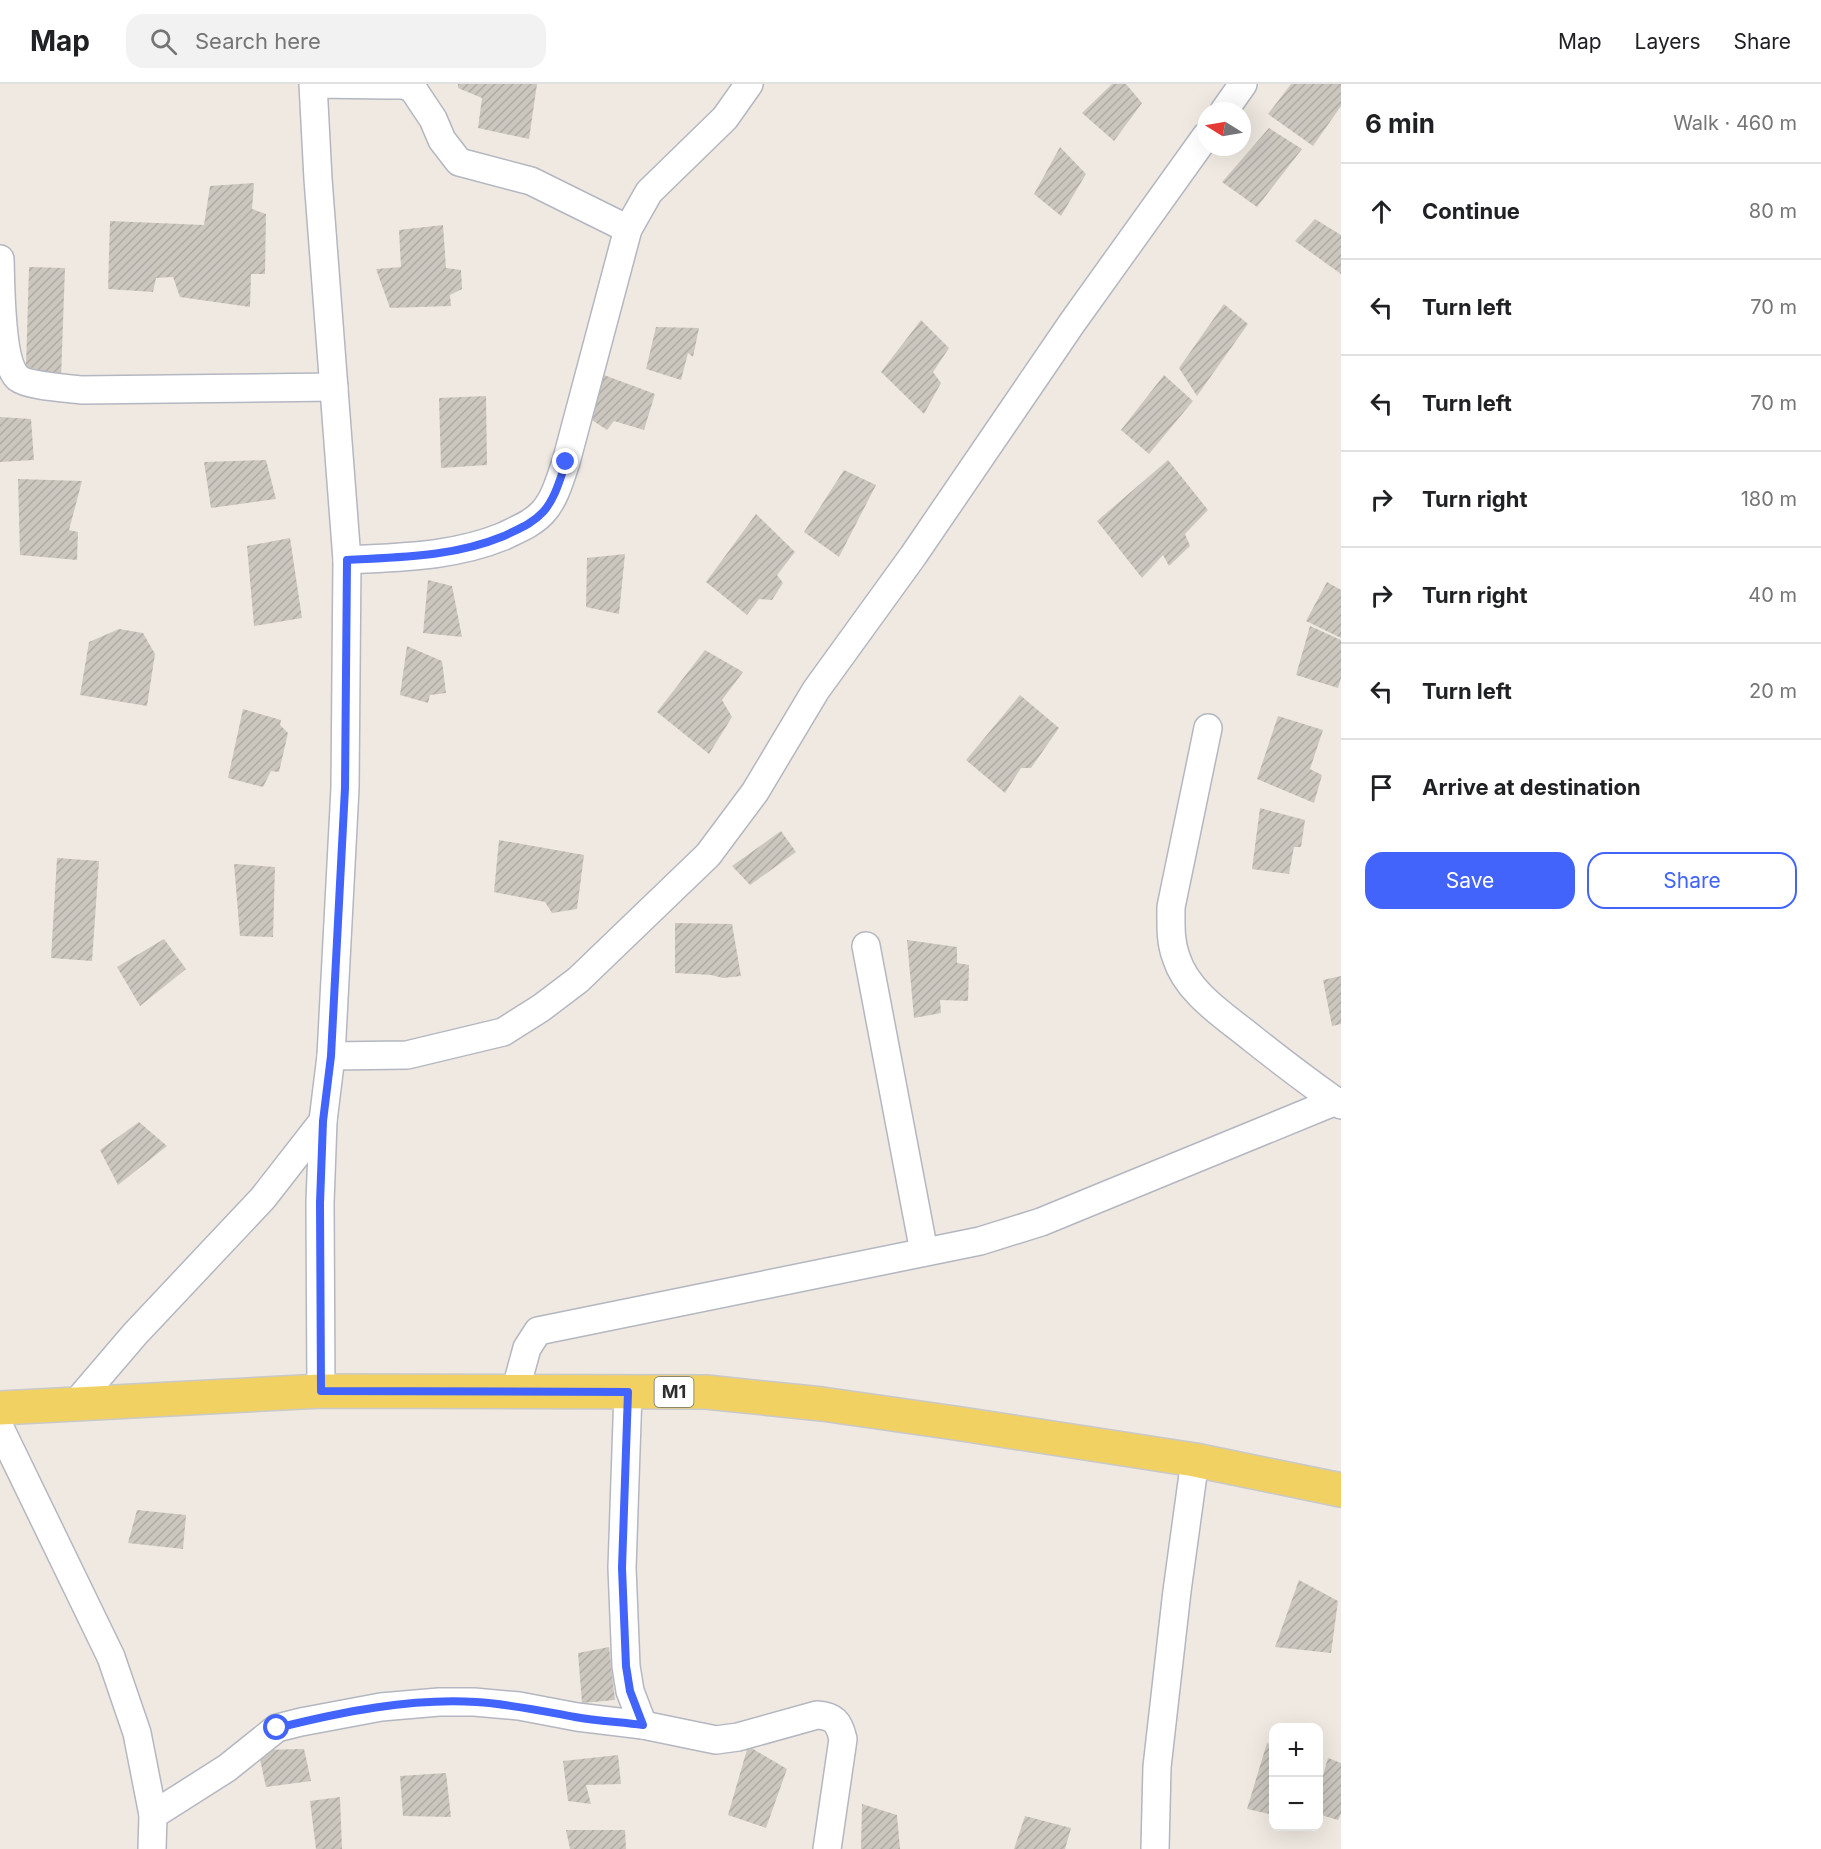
<!DOCTYPE html>
<meta charset="utf-8">
<style>
:root{--surface:#fff;--page:#f2f2f2;--text:#202124;--muted:#757577;--line:#e0e0e0;--accent:#4264fb}
body{margin:0;font-family:Inter,sans-serif;background:var(--page);color:var(--text)}
.controls{position:absolute;right:18px;bottom:18px;display:grid;overflow:hidden;border-radius:12px;box-shadow:0 6px 24px #0002}
.controls button{width:54px;height:54px;display:grid;place-items:center;padding:0;border:0;border-bottom:2px solid var(--line);background:var(--surface);color:var(--text);font:30px sans-serif}
.compass{position:absolute;left:1197px;top:18px;width:54px;height:54px;border-radius:50%;background:var(--surface);box-shadow:0 6px 24px #0002;rotate:281deg}
.stop{position:absolute;width:18px;height:18px;margin:-14px;border:4px solid #4264fb;border-radius:50%;background:#fff}
.stop.end{background:#4264fb;border-color:#fff;box-shadow:0 2px 6px #0008}
.list{margin:0;padding:0;list-style:none}
h2{display:flex;justify-content:space-between;align-items:center;height:78px;margin:0;padding:0 24px;font-size:26px}
h2 small{font-size:20px;font-weight:400;color:var(--muted)}
.list li{display:grid;grid-template-columns:39px 1fr auto;gap:18px;align-items:center;box-sizing:border-box;height:96px;padding:0 24px;border-top:2px solid var(--line)}
.list b{display:block;font-size:22px;white-space:nowrap}
.list em{font-size:20px;font-style:normal;color:var(--muted)}
.actions{display:flex;gap:12px;padding:18px 24px}
.actions a{flex:1;padding:14px 0;border:2px solid var(--accent);border-radius:18px;text-align:center;font-size:21px;color:var(--accent)}
.actions .main{background:var(--accent);color:#fff}
.icon{flex:none;width:33px;height:33px;fill:none;stroke:currentColor;stroke-width:2;stroke-linecap:round;stroke-linejoin:round}
.map{position:relative;flex:none;width:1341px;height:1765px;overflow:hidden}
header{display:flex;align-items:center;gap:36px;box-sizing:border-box;height:84px;padding:0 30px;background:var(--surface);border-bottom:2px solid var(--line)}
header strong{font-size:28px}
nav{display:flex;gap:33px;margin-inline-start:auto;font-size:21px}
.search{width:420px;height:54px;background:var(--page);display:flex;align-items:center;gap:15px;box-sizing:border-box;padding:0 21px;border-radius:18px;color:var(--muted);font-size:22px}
main{display:flex}
aside{flex:1;background:var(--surface)}
.map>svg:first-child{display:block}
</style>
<header>
<strong>Map</strong>
<div class="search"><svg class="icon" aria-label="search" viewBox="0 0 24 24"><circle cx="10" cy="10" r="6"/><path d="M15 15l6 6"/></svg>Search here</div>
<nav><a>Map</a><a>Layers</a><a>Share</a></nav>
</header>
<main>
<div class="map">
<svg width="1341" height="1765" viewBox="0 0 1341 1765">
<defs>
<pattern id="building-hatch" width="6" height="6" patternUnits="userSpaceOnUse" patternTransform="scale(1.5)"><rect width="6" height="6" fill="#cbc7bf"/><path d="M-1 1l2-2M0 6l6-6M5 7l2-2" fill="none" stroke="#afaba4"/></pattern>
</defs>
<rect width="100%" height="100%" fill="#efe9e1"/>
<g fill="url(#building-hatch)">
<polygon points="458,0 537,0 529,55 478,44 482,14 458,4"/>
<polygon points="1112,0 1126,0 1142,19 1114,57 1082,29"/>
<polygon points="1291,0 1341,0 1341,22 1313,62 1268,30"/>
<polygon points="1269,44 1302,65 1257,123 1222,98"/>
<polygon points="1060,63 1086,90 1061,132 1034,110"/>
<polygon points="254,99 252,125 266,130 265,190 251,190 250,223 180,213 173,193 156,194 153,208 108,205 110,137 204,141 210,102"/>
<polygon points="1315,135 1341,151 1341,190 1295,157"/>
<polygon points="443,141 446,184 461,186 462,205 450,211 451,222 390,224 376,185 401,183 399,146"/>
<polygon points="29,183 65,184 61,294 26,282"/>
<polygon points="1224,220 1248,240 1197,312 1179,284"/>
<polygon points="921,236 949,264 933,288 941,299 924,330 881,288"/>
<polygon points="656,243 699,244 693,273 688,269 681,296 646,285"/>
<polygon points="604,291 655,310 644,346 614,337 607,346 589,334"/>
<polygon points="1164,291 1193,317 1149,370 1121,346"/>
<polygon points="486,312 487,381 441,384 439,314"/>
<polygon points="0,333 31,335 34,376 0,378"/>
<polygon points="266,376 276,415 211,424 204,378"/>
<polygon points="1168,376 1208,426 1185,450 1190,462 1169,482 1163,471 1142,494 1097,437"/>
<polygon points="844,386 876,401 839,473 804,448"/>
<polygon points="18,395 82,397 69,446 78,448 77,476 20,471"/>
<polygon points="756,430 795,468 777,491 783,499 772,516 759,515 747,531 706,498"/>
<polygon points="290,454 302,534 254,542 247,462"/>
<polygon points="625,470 619,530 586,523 587,474"/>
<polygon points="428,496 452,502 462,553 423,549"/>
<polygon points="1327,498 1341,506 1341,554 1306,537"/>
<polygon points="1310,542 1341,556 1341,594 1338,604 1296,591"/>
<polygon points="119,545 143,549 155,570 147,622 80,611 89,558"/>
<polygon points="407,562 442,577 446,609 430,611 428,619 400,611"/>
<polygon points="705,566 743,588 722,616 732,633 709,670 657,628"/>
<polygon points="1020,611 1059,644 1031,684 1021,684 1005,709 966,676"/>
<polygon points="243,625 281,636 280,641 288,649 279,688 271,687 263,703 228,694"/>
<polygon points="1278,632 1323,646 1310,685 1322,691 1314,719 1257,695"/>
<polygon points="1260,724 1305,736 1301,763 1294,763 1289,790 1252,785"/>
<polygon points="781,747 796,768 750,801 732,782"/>
<polygon points="499,756 584,771 577,825 552,829 545,818 494,808"/>
<polygon points="57,774 99,777 92,877 51,874"/>
<polygon points="234,780 275,783 273,853 240,852"/>
<polygon points="675,839 732,840 741,892 723,894 711,891 675,889"/>
<polygon points="164,855 186,885 140,922 117,883"/>
<polygon points="907,856 957,863 957,879 969,881 968,917 940,916 941,929 914,934"/>
<polygon points="1341,892 1341,940 1332,942 1323,896"/>
<polygon points="139,1038 167,1062 118,1101 100,1066"/>
<polygon points="137,1426 186,1431 183,1465 128,1459"/>
<polygon points="1299,1496 1338,1517 1331,1569 1275,1563"/>
<polygon points="609,1563 615,1616 582,1619 578,1569"/>
<polygon points="1267,1659 1274,1661 1274,1731 1247,1725"/>
<polygon points="748,1662 787,1685 766,1744 728,1731"/>
<polygon points="304,1665 311,1697 266,1703 258,1666"/>
<polygon points="618,1671 621,1700 586,1701 591,1720 568,1717 563,1677"/>
<polygon points="1328,1674 1341,1679 1341,1730 1338,1736 1318,1730 1318,1710"/>
<polygon points="446,1689 451,1733 403,1732 400,1692"/>
<polygon points="340,1713 342,1765 316,1765 310,1717"/>
<polygon points="862,1720 897,1731 900,1765 861,1765"/>
<polygon points="1025,1732 1071,1744 1065,1765 1014,1765"/>
<polygon points="566,1746 625,1746 626,1765 570,1765"/>
</g>
<g fill="none" stroke-linecap="round" stroke-linejoin="round">
<defs>
<g id="street">
<polyline points="1224,27 1243,0"/>
<path d="M0,175C1,201 0,278 18,294C28,302 67,304 81,306L334,303"/>
<path d="M347,476C401,473 453,473 504,452C518,445 532,440 543,428C555,415 560,395 566,378L628,145L649,108L725,34L749,0"/>
<path d="M1208,644L1171,823C1171,840 1170,857 1176,873C1187,909 1225,932 1253,955C1282,978 1311,1000 1341,1021"/>
<polyline points="866,862 924,1168"/>
<polyline points="331,972 407,971 503,948 541,924 578,896 708,771 755,708 816,606 913,472 1072,239 1206,52"/>
<polyline points="321,1307 320,1119 323,1037 331,972 345,704 347,476 318,95 313,0 389,1 404,1 413,5 433,35 442,56 459,78 531,97 628,145"/>
<polyline points="515,1308 527,1264 538,1247 980,1157 1041,1138 1336,1017"/>
<path d="M628,1308L622,1484L626,1582L630,1607L643,1641L716,1656L738,1653L817,1631C834,1632 839,1638 843,1655L827,1765"/>
<polyline points="76,1319 135,1250 263,1114 323,1037"/>
<polyline points="0,1344 111,1573 137,1649 153,1731 152,1765"/>
<polyline points="153,1731 227,1684 277,1644 301,1638 381,1623 439,1618 474,1618 519,1622 577,1633 643,1641"/>
<polyline points="1155,1765 1157,1683 1177,1507 1195,1376"/>
</g>
<polyline id="primary" points="0,1324 321,1307 706,1308 822,1320 955,1339 1195,1376 1341,1406"/>
</defs>
<use href="#street" stroke="#b4b7c1" stroke-width="30"/>
<use href="#primary" stroke="#c9c9c9" stroke-width="36"/>
<use href="#street" stroke="#fff" stroke-width="27"/>
<use href="#primary" stroke="#f2d163" stroke-width="33"/>
</g>
<g fill="none" stroke-linecap="round" stroke-linejoin="round">
<path stroke="#4264fb" stroke-width="8" d="M277,1644C341,1628 410,1614 476,1618C510,1620 542,1627 575,1633C597,1637 621,1638 643,1641L630,1607L626,1582L622,1484L628,1308L321,1307L320,1119L323,1037L331,972L345,704L347,476C401,473 453,473 504,452C518,445 532,440 543,428C555,415 560,395 566,378"/>
</g>
<g text-anchor="middle" stroke-width="4.5" stroke-linejoin="round" paint-order="stroke">
<rect fill="#fff" stroke="#6d6d6d" stroke-width="1.5" x="654.5" y="1293" width="39" height="30" rx="4.5"/>
<g font-size="18" font-weight="bold" fill="#2e2e2e">
<text x="674" y="1314">M1</text>
</g>
</g>
</svg>
<div class="controls">
<button>+</button>
<button>−</button>
</div>
<svg class="compass" viewBox="-18 -18 36 36"><path d="M0-13l5 13h-10z" fill="#e53935"/><path d="M0 13l5-13h-10z" fill="#757577"/></svg>
<div class="stop" style="left:277px;top:1644px"></div>
<div class="stop end" style="left:566px;top:378px"></div>
</div>
<aside>
<h2>6 min<small>Walk · 460 m</small></h2>
<ul class="list">
<li><svg class="icon" aria-label="ahead" viewBox="0 0 24 24"><path d="M12 20V5M6 11l6-6 6 6"/></svg><div><b>Continue</b></div><em>80 m</em></li>
<li><svg class="icon" aria-label="left" viewBox="0 0 24 24"><path d="M17 20v-9H6M10 6l-5 5 5 5"/></svg><div><b>Turn left</b></div><em>70 m</em></li>
<li><svg class="icon" aria-label="left" viewBox="0 0 24 24"><path d="M17 20v-9H6M10 6l-5 5 5 5"/></svg><div><b>Turn left</b></div><em>70 m</em></li>
<li><svg class="icon" aria-label="right" viewBox="0 0 24 24"><path d="M7 20v-9h11M14 6l5 5-5 5"/></svg><div><b>Turn right</b></div><em>180 m</em></li>
<li><svg class="icon" aria-label="right" viewBox="0 0 24 24"><path d="M7 20v-9h11M14 6l5 5-5 5"/></svg><div><b>Turn right</b></div><em>40 m</em></li>
<li><svg class="icon" aria-label="left" viewBox="0 0 24 24"><path d="M17 20v-9H6M10 6l-5 5 5 5"/></svg><div><b>Turn left</b></div><em>20 m</em></li>
<li><svg class="icon" aria-label="arrive" viewBox="0 0 24 24"><path d="M6 21V4h12l-3 4 3 4H6"/></svg><div><b>Arrive at destination</b></div></li>
</ul>
<div class="actions"><a class="main">Save</a><a>Share</a></div>
</aside>
</main>
